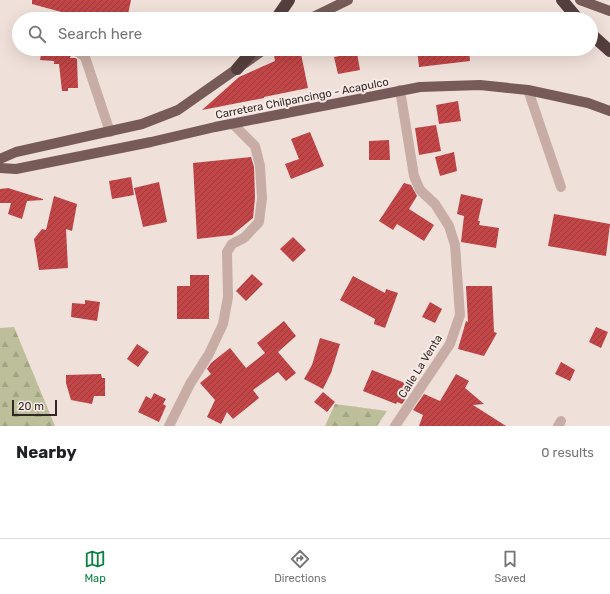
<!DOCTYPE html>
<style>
:root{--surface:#fff;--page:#f6f6f6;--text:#202124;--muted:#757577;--line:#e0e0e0;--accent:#0b8043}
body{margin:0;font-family:Rubik,sans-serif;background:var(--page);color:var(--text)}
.scale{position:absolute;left:12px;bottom:10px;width:45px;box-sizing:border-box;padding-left:4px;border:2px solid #342827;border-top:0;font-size:11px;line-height:14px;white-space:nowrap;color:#342827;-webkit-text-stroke:3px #f8ebe6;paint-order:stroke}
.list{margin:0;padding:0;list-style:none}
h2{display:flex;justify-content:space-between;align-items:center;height:52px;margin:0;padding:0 16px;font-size:17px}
h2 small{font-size:13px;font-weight:400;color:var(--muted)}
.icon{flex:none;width:22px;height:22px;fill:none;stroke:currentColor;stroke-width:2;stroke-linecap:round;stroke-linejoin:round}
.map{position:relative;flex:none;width:610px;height:426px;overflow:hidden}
.search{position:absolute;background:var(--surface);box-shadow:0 4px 16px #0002;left:12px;right:12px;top:12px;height:44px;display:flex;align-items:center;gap:10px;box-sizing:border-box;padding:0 14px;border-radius:22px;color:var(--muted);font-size:15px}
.sheet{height:112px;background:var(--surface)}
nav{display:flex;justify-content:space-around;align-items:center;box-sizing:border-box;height:56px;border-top:1px solid var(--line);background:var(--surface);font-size:11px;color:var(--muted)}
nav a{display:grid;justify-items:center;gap:2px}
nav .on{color:var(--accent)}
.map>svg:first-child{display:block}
</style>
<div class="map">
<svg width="610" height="426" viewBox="0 0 610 426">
<defs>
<pattern id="forest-firs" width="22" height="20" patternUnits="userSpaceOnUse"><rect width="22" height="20" fill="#bcbf9a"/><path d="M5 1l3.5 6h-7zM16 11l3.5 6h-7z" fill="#a2a485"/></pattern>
<pattern id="building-hatch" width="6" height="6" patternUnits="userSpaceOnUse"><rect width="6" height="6" fill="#c24647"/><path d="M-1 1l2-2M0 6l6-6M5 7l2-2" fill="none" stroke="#9e3a3b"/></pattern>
</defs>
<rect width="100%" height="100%" fill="#f0e0da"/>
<g fill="url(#forest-firs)">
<polygon points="14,327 55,426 0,426 0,328"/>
<polygon points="335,404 387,411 377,426 325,426"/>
</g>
<g fill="url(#building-hatch)">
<polygon points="32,0 131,0 127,19 63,19 65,13 32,4"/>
<polygon points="42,49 68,50 71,55 70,58 75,58 77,59 78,88 68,88 68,91 62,91 59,64 54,64 54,61 40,60"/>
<polygon points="273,49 300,49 308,88 264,97 264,98 202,110 239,77 275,61"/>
<polygon points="417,49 469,49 470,61 419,67"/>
<polygon points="357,53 360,70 338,74 334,57"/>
<polygon points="458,101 461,121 439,124 436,105"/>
<polygon points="436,125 441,151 419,155 415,128"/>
<polygon points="310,132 324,166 291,179 285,164 299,159 291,139"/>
<polygon points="389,140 390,160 369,160 369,141"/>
<polygon points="454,152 457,171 440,176 435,157"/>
<polygon points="251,157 254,167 255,198 253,218 232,235 197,239 193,163"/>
<polygon points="131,177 134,195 112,199 109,181"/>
<polygon points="159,182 167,222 143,227 134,188"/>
<polygon points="404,183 411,185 417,196 409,209 434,225 424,241 397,224 393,230 379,221"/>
<polygon points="8,188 43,199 43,200 27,201 22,219 8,214 11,203 0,203 0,189"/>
<polygon points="461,194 483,199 478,221 480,221 479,225 499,228 496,248 461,242 464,216 457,214"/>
<polygon points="54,196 77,204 72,231 66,229 68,268 39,270 34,239 42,229 46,230"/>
<polygon points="554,214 610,224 606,256 548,246"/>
<polygon points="293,237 306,250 293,262 280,249"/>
<polygon points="252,274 263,284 246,301 236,291"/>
<polygon points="190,275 209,275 209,319 177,319 177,286 190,286"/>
<polygon points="353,276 385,293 386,289 398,293 385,328 374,324 375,319 340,300"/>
<polygon points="466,286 492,286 494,332 497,333 484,356 458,349 466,321 468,322"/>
<polygon points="85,300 100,302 97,321 71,317 72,303 85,304"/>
<polygon points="430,302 442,309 435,323 422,317"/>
<polygon points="284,321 296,336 278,352 296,373 286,381 278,372 253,390 259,398 233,419 227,412 221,424 207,417 215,400 200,383 211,374 207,369 211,363 230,348 246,368 265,353 257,343"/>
<polygon points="596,327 608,332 601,348 589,342"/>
<polygon points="320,338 340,344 331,373 323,389 304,379 312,365"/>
<polygon points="137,344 149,352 138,367 127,359"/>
<polygon points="561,362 575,370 570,381 555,374"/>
<polygon points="372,370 405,383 413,388 402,404 397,402 396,404 363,391"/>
<polygon points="101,374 102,378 105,378 105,396 94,396 92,404 71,400 66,383 66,375"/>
<polygon points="456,374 469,381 465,388 484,404 473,405 506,426 419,426 423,415 413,410 424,394 440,401"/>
<polygon points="323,392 335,402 327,412 314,402"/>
<polygon points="154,393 166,399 163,404 166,406 159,422 138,412 146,396 151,399"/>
</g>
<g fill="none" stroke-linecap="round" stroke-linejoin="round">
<g stroke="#c8ada6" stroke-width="10">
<polyline points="74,49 85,57 110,132"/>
<polyline points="528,90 561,187"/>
<polyline points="169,426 190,384 209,354 223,324 228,297 227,252 232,244 244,238 259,222 262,198 260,166 255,146 233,124"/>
<polyline points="395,426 450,344 460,315 455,245 449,226 435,204 420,190 414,176 400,90"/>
<polyline points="558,426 561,421"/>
</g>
<g stroke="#765b58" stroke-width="10">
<polyline points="580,0 610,11"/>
<polyline points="309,19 348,0"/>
<polyline points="0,159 16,152 142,124 178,110 265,49"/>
<polyline points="0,168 16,169 151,142 215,127 420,87 480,85 528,90 588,103 610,111"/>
</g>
<g stroke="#553f3e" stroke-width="12">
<polyline points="562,0 578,19"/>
<polyline points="276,19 289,0"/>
<polyline points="591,34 610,51"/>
<polyline points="237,69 254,49"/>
</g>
</g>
<g text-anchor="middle" stroke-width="4" stroke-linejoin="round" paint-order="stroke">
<g font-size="11" fill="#342827" stroke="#f8ebe6">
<text transform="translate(302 98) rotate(-11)" y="4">Carretera Chilpancingo - Acapulco</text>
<text transform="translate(420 366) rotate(-58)" y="4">Calle La Venta</text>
</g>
</g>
</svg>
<div class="scale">20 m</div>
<div class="search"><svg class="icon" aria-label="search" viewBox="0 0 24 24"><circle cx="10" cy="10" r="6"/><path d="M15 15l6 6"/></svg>Search here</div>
</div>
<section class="sheet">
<h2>Nearby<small>0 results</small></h2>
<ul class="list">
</ul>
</section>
<nav>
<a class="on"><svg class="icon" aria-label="map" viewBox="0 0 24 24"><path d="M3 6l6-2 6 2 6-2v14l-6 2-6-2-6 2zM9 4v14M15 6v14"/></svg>Map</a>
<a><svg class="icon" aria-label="directions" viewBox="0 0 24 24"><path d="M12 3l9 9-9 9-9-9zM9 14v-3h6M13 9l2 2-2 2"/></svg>Directions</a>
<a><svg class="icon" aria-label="saved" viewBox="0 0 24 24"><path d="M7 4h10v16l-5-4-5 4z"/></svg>Saved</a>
</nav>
